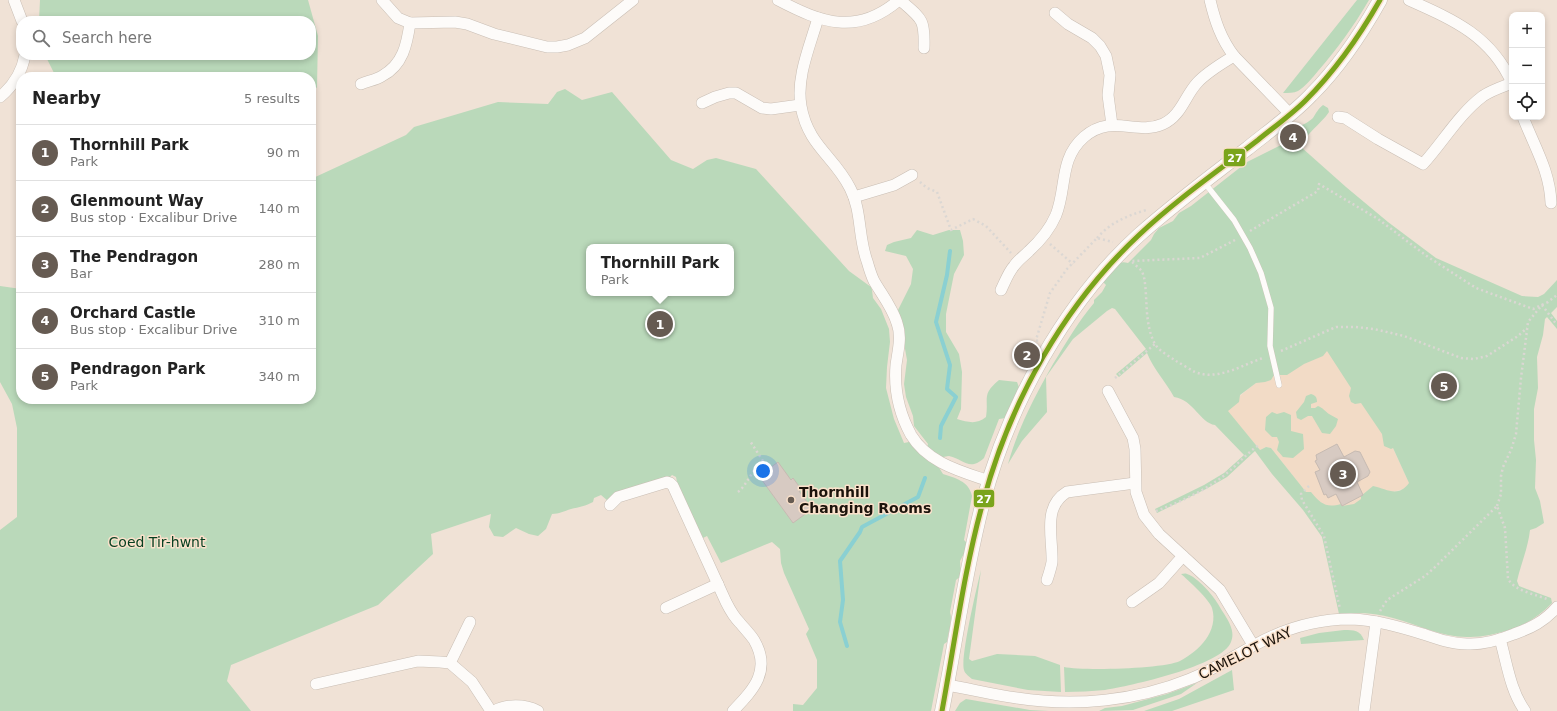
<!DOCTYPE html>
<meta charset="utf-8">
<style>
:root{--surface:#fff;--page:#f6f6f6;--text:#222;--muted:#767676;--line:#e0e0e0;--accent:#665b52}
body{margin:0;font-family:"DejaVu Sans",sans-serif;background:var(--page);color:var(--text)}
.controls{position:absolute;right:12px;top:12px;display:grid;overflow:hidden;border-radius:8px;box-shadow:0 2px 6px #0003}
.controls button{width:36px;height:36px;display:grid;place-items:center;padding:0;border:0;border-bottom:1px solid var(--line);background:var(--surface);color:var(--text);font:20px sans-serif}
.you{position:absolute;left:763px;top:471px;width:14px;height:14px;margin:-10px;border:3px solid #fff;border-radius:50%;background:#1a73e8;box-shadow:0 0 0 6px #1a73e833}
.badge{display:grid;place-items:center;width:26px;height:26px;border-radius:50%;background:var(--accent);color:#fff;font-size:13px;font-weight:700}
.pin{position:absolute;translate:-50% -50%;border:2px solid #fff;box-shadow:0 1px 4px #0006}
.popup{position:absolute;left:586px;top:244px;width:148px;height:52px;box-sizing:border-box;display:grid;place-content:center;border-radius:8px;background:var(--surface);filter:drop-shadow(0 1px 3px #0005);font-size:13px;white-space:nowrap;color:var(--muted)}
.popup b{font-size:15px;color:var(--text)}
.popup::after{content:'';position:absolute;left:50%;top:100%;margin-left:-8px;border:8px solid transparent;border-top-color:var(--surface)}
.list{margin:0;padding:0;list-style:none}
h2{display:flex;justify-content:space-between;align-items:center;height:52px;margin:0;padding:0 16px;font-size:17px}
h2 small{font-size:13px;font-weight:400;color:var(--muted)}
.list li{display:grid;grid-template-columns:26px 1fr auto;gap:12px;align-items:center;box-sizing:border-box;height:56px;padding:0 16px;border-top:1px solid var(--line)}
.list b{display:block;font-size:15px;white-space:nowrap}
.list p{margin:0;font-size:13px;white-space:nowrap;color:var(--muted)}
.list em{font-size:13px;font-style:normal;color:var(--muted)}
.icon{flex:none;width:22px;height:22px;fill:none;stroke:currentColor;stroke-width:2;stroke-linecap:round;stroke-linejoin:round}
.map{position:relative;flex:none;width:1557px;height:711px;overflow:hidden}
.search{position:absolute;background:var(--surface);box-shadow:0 2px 6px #0003;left:16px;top:16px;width:300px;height:44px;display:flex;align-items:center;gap:10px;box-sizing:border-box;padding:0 14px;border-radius:16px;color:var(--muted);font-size:15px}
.panel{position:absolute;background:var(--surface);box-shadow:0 2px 6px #0003;left:16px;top:72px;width:300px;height:332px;border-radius:16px}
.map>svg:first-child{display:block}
</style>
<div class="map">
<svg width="1557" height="711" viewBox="0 0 1557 711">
<rect width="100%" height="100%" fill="#f0e2d6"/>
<polygon fill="#f2dbc6" points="1328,348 1389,440 1411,487 1377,496 1327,519 1271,448 1266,447 1260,450 1225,408 1262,378 1271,375 1285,375"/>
<g fill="#bad9ba" fill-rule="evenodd">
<polygon points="40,0 308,0 318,36 317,87 311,96 311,77 56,77 45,55 311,55 311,21 39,21"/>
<path d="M1357,0H1369C1354,26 1337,49 1318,71C1312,78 1306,86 1298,91C1294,93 1288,93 1283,93Z"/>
<path d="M565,89L582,100L612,92L671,160L693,169L707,160L716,158L756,169L849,271L871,287L872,290L873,298L881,309L889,329L890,342L887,367L886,388L894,419L904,443L909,442L925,454L928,444L914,426L913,416L906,397L904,384L907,360L898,310L911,284L913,269L906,256L885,251L887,245L894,242L911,238L917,230L933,235L949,230H960L963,241L964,255L954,274L946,314V332L959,354L962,372L961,409L957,419C968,422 976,425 986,417C989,398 981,395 999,380L1017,382L1020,390L1006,418L999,419L984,458C969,472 964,459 949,456C947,456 942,457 940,458L938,466L943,474C955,478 969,481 972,496L964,540L966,542L967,548L960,561L961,576L956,580L950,612C953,622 948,632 947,642L944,644L931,711H793V704L803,705L817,688V660L806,634L809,629L784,573L781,563L780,549L772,542L721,563L707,536L703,538L678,487L676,477L672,475L669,478L608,501L601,495L594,498L593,502C586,506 579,507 571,509C564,511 559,514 552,514L546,529L538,536L529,534L516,528L503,537L494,536L489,527L491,514L431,534L433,554L378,605L231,665L227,681L251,711H0V530L17,517V428L12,404L0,382V286L21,289V399H311V179L406,135L414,127L498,102L548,104L557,92ZM589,247H731V293H589Z"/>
<path d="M1323,105L1328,108L1329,112C1321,124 1306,133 1301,147L1346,187L1388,222L1436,258L1522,296L1538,297L1544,294L1557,280V307L1551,313L1557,321V329L1547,317L1545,319L1543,335L1537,357L1538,388L1534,409V440L1536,460L1535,488L1540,501L1544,523L1536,528L1530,530C1528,548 1521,564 1517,581L1519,586L1551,598L1552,603C1540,616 1525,625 1509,630C1496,634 1483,637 1470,637C1443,638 1419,625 1393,618C1376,613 1357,612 1339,614L1322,537L1303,510L1272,474L1255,451L1227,477L1206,489L1157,513L1155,509L1204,485L1224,473L1244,455L1215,425C1200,423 1194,400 1174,397C1166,382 1154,370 1147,353L1119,377L1116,374L1146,349L1115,309L1112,308L1107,311L1073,339L1046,377L1047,412L1022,441L1008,464C1018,428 1035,396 1053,364C1066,343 1078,322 1094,303V300L1102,292L1106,285L1102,281C1110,272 1115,259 1128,263L1151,240L1154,234L1159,228L1173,221L1179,213L1191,206L1247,162L1287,142L1289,130C1297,127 1307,124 1313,118C1316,113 1318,109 1323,105ZM1327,351L1351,388L1349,396L1351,402L1355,404L1361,403L1382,434L1384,446L1391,449L1393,448L1409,483C1398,498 1387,489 1373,486L1361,496V499L1354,504L1342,506L1341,504C1326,508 1321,504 1311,492H1306L1271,448L1266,447L1260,450L1228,411L1239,402L1240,395L1256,383L1265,382L1271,380L1274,375H1287L1304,364L1323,356Z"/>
<path d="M1311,394C1315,395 1317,397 1317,402L1311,404V408H1315L1318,406C1323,408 1325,411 1329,414C1332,416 1335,417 1338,419L1336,426L1330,434L1322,433L1312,416H1308L1301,420L1297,418L1296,412L1304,402L1306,396Z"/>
<polygon points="1272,412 1277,414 1284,412 1291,415 1291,431 1303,434 1304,449 1293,458 1283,457 1277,450 1279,442 1277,437 1272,437 1265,430 1266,417"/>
<path d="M981,570L969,659L972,661L997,654L1035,656L1060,665L1061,692L1028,690L972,679C969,676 965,674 964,670C960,658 977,586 981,570Z"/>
<path d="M1181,574C1183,574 1185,573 1187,574C1197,577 1213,595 1218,604C1224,615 1237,629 1231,642C1222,666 1129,686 1105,690C1092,691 1078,692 1065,692L1064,667C1082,671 1164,669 1180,661C1199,651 1219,631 1212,608C1210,600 1188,580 1181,574Z"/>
<path d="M1344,630C1354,630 1360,630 1364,640L1301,644L1300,638L1319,633Z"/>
<polygon points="1232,670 1234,690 1172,711 1144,711 1179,699"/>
<polygon points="1197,683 1181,694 1133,710 1099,711 1105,708 1122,706 1167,694"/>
<polygon points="966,699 1030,710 1049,711 955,711 960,703"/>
</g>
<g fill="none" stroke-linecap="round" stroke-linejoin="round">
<g stroke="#8ad0d2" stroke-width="4">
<polyline points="940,438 941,426 956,397 947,389 950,365 936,322 947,275 950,251"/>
<polyline points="847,646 840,622 843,600 840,561 860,532 862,527 918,497 925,478"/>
</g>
</g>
<g fill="#d7cac2" stroke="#c6bab2">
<polygon points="1337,444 1344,457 1355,451 1360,452 1370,472 1368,476 1357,482 1363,495 1342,506 1336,494 1328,498 1326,494 1324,495 1315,472 1320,470 1315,461 1317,460 1316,455"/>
<polygon points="778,462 791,480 793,478 801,489 799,491 812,509 793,523 759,476"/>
</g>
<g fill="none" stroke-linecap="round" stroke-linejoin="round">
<defs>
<polyline id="service" points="1204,182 1234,220 1250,248 1261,273 1271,308 1270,346 1279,385"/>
<g id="minor">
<polyline points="14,0 22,21"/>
<polyline points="382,0 398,18 410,23 455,22 467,24 494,34 547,47 557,47 568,45 585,38 633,0"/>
<path d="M778,0C822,23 857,36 899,0"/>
<path d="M900,0C922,19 925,19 924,48"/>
<path d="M1210,0C1215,21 1221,39 1234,56L1290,114"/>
<path d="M1409,0C1454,20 1491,36 1512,83"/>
<polyline points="1055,13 1068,24 1092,38 1100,46 1106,56 1110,75 1108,95 1112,125"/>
<path d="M818,18C810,46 796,77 801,106C808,146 834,156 850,188C862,211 858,237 867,261C869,268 871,275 874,281C882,295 892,307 897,323C902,337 898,350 896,365C894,389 899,413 911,435C928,463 960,471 989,481"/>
<path d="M361,84C368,81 376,80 382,76C403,65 407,44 410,23"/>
<path d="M0,97C13,86 22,72 25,55"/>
<polyline points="702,103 715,97 729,93 736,93 762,108 771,109 800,105"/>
<path d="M1338,117L1345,118L1378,139L1423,164C1443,142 1459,114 1483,96C1492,90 1502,87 1512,83"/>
<path d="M1523,117C1534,146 1550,171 1551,203"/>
<polyline points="854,197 894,185 912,175"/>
<path d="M1001,290C1005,282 1008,273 1014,266C1018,260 1024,256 1029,251C1040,241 1050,229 1056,215C1067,187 1059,159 1084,137C1112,113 1136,136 1163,124C1181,116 1185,96 1197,83C1207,72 1221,64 1234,56"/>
<polyline points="1108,391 1133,438 1135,449 1136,492 1144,515 1159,534 1220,590 1253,645"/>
<path d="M610,505L618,497L667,482L670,483L673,486L726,602C730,610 734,617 740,623C745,629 750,634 754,640C772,671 753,690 733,711"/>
<path d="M1047,580C1049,574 1051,568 1052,562C1053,538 1042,507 1067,492L1135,483"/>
<polyline points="1132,602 1159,583 1183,556"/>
<polyline points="666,608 718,584"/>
<path d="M1500,639C1507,663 1510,690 1525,711"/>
<polyline points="450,663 470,622"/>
<polyline points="316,684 418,661 440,662 450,663 472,682 491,711"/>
<path d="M947,685C971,689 993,695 1017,698C1075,707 1136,701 1190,679C1213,670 1232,657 1253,646C1283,629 1317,619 1351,619C1376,620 1400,627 1423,634C1438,639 1452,644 1467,644C1483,645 1499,640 1514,634C1531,628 1545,621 1557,607"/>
<path d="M494,711C506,704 525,704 538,711"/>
<polyline points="1364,711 1376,622"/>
</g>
<path id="tertiary" d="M942,711C956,641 965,570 983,502C1008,406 1065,302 1139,235C1174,204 1211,176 1248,148C1269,131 1292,115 1311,95C1339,67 1361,34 1380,0"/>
</defs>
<use href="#service" stroke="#c9beb4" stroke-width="6"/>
<use href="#minor" stroke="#c9beb4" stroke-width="12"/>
<use href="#tertiary" stroke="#c9beb4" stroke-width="15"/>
<g stroke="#dbd7d3" stroke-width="2.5" stroke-dasharray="2 3" stroke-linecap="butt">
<polyline points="920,182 927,188 937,192 951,230 973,219 986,226 1011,253"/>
<polyline points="1250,231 1318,191 1319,184 1378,219 1428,257 1476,288 1533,309 1548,302 1557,295"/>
<path d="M1097,238C1111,222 1127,216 1146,210"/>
<path d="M1235,240L1200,258L1131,261L1142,271L1144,277C1148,298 1144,324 1155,344C1159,351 1169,356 1176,361C1182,364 1189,369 1195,372C1218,381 1242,365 1263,358"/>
<polyline points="1050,244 1073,264"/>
<polyline points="1038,341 1036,340 1050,293 1067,269 1097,238 1113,242"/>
<polyline points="1281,351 1336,327 1355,327 1374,329 1404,336 1461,358 1474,359 1487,356 1518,336 1527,328"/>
<polyline points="1115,378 1155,344"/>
<polyline points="1309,486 1301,494 1302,500 1324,536 1340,609"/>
<path d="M738,492C748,484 751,470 763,461L750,441"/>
<polyline points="1497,506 1501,494 1501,476 1503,467 1511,450 1516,434 1521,378 1528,322 1542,305 1557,325"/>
<path d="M1156,511C1180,502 1207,490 1227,473C1238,464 1247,453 1259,445"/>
<path d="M1380,611L1387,600L1425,576L1433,569L1497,506L1505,528L1508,579C1516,592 1536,594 1549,600"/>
</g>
<use href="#service" stroke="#fdfbf9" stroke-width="5.5"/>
<use href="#minor" stroke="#fdfbf9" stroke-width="11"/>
<use href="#tertiary" stroke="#fdfbf9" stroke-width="14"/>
<defs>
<path id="bus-1" d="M942,711C955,641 964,570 983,502C1010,402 1063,306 1139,235C1176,200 1218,171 1258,140C1274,127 1291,115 1305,101C1335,71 1359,37 1380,0"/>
</defs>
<use href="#bus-1" stroke="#fae1cb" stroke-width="8"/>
<use href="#bus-1" stroke="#7aa41b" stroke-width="5"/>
</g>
<circle fill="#665b52" stroke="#fae1cb" stroke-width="1.5" cx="791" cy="500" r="4"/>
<g text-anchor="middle" stroke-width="3" stroke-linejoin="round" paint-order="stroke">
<g font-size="14" font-weight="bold" fill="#1b130b" stroke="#fae1cb" text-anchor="start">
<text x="799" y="497">Thornhill<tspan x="799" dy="16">Changing Rooms</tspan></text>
</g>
<g font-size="14" fill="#053e1f" stroke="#fae1cb">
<text x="157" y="547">Coed Tir-hwnt</text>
</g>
<g font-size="14" fill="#1b130b" stroke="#fae1cb">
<text transform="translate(1245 653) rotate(-26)" y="5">CAMELOT WAY</text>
</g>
</g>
<g stroke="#fae1cb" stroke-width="1.5">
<rect x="1223" y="148" width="23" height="19" rx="4" fill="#7aa41b"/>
<rect x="973" y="489" width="22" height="19" rx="4" fill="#7aa41b"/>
</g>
<g font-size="11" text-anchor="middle" font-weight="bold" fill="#fff">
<text x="1235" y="162">27</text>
<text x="984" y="503">27</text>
</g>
</svg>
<div class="controls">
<button>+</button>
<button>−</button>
<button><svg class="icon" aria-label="locate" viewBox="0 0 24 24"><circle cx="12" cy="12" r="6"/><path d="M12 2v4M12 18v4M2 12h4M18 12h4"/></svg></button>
</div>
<div class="you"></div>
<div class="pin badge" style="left:660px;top:324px">1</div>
<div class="popup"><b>Thornhill Park</b>Park</div>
<div class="pin badge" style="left:1027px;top:355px">2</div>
<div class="pin badge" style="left:1343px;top:474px">3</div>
<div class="pin badge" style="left:1293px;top:137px">4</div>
<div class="pin badge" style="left:1444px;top:386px">5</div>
<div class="search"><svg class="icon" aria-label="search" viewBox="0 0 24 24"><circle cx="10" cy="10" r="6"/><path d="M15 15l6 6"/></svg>Search here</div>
<section class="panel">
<h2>Nearby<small>5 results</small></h2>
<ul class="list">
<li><span class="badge">1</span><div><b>Thornhill Park</b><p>Park</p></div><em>90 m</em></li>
<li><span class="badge">2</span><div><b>Glenmount Way</b><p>Bus stop · Excalibur Drive</p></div><em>140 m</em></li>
<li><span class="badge">3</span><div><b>The Pendragon</b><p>Bar</p></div><em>280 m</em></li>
<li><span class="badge">4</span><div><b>Orchard Castle</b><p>Bus stop · Excalibur Drive</p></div><em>310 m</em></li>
<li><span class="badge">5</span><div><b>Pendragon Park</b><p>Park</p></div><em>340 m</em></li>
</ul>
</section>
</div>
